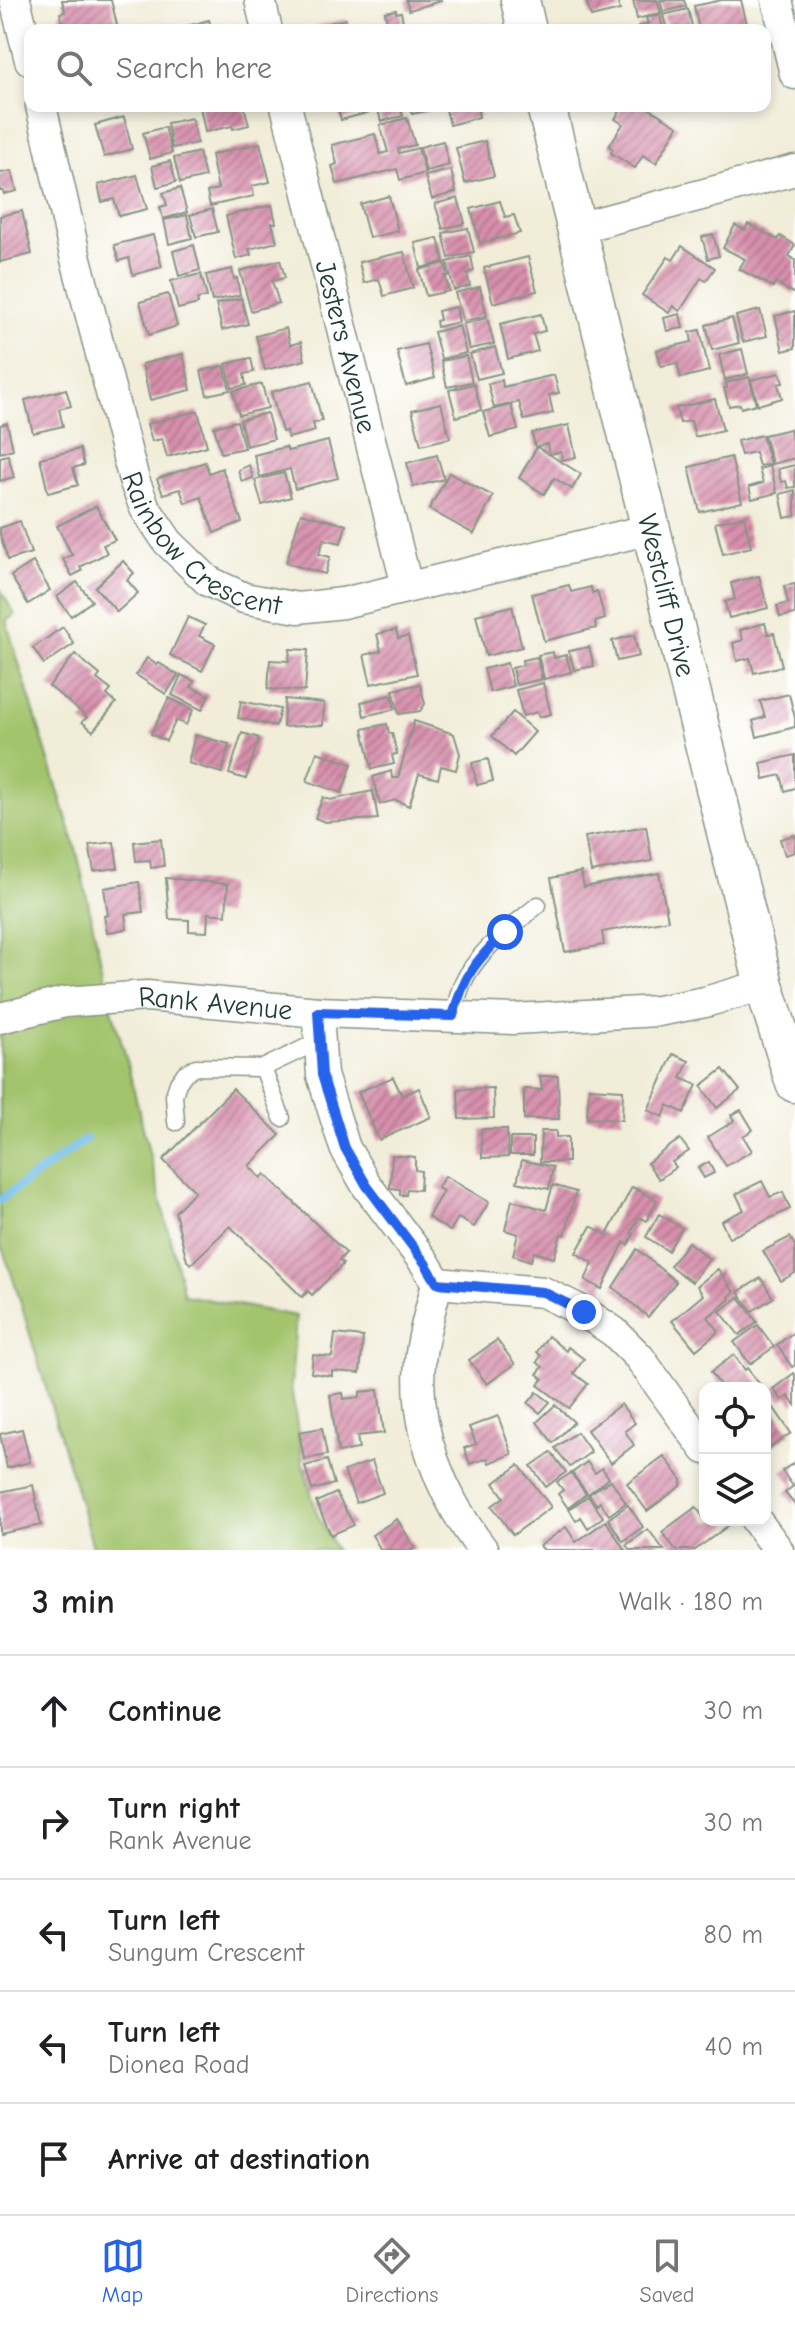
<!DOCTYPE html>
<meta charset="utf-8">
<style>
:root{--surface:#fff;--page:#f6f6f6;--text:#202124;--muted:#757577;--line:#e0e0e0;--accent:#2563eb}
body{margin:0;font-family:"Comic Neue",sans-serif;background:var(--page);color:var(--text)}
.controls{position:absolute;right:24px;bottom:24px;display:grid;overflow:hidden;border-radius:16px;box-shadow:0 4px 12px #0003}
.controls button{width:72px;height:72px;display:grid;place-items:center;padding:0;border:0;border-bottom:2px solid var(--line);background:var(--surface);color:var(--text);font:40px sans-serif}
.stop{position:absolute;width:24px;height:24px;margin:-18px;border:6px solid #2563eb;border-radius:50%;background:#fff}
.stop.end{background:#2563eb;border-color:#fff;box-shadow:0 2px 8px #0008}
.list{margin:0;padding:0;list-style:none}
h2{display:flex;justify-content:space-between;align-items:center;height:104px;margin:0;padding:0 32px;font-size:34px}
h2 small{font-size:26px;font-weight:400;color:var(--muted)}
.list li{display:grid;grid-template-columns:52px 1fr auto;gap:24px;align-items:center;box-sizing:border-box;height:112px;padding:0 32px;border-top:2px solid var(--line)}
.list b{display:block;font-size:30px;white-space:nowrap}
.list p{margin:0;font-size:26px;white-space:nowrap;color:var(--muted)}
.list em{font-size:26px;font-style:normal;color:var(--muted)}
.icon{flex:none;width:44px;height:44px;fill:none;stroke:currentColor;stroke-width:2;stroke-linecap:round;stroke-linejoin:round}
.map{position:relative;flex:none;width:795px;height:1550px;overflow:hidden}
.search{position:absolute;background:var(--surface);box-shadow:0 4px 12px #0003;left:24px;right:24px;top:24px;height:88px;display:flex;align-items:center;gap:20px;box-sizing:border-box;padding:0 28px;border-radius:16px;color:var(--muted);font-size:30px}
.sheet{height:664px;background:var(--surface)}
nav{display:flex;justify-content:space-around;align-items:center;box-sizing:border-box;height:112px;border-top:2px solid var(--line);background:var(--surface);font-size:22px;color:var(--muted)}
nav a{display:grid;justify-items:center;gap:4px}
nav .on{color:var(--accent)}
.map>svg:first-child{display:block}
</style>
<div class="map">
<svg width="795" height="1550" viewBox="0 0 795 1550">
<defs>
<pattern id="building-hatch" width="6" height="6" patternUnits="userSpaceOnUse" patternTransform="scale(2)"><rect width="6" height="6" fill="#d78fac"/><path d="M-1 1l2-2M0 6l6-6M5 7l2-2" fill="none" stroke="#ae768d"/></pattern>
</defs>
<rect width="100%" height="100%" fill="#fff"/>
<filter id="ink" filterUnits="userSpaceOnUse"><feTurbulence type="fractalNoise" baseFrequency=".0125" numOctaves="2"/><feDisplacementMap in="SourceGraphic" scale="16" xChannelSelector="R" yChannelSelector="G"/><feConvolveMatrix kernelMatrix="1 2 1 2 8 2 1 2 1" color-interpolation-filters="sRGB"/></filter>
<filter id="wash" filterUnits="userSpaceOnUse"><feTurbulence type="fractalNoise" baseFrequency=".006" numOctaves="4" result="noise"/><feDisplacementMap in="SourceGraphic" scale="32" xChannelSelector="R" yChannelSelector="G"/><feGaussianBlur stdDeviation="1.8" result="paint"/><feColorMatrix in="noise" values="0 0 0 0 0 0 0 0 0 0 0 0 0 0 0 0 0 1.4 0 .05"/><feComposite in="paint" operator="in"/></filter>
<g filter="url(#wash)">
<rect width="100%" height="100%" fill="#f1edd9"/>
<polygon fill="#a3c46d" stroke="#618050" stroke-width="2" points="0,589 15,615 6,621 77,852 109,999 125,1054 184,1295 296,1316 291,1386 302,1461 317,1514 336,1550 94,1550 16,1287 0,1242"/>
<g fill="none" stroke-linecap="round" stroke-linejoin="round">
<polyline stroke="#75c0ee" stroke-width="8" points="0,1200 86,1139"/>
</g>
<g id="blocks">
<g fill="url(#building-hatch)">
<polygon points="62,0 111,0 117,25 94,30 64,30 60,13 65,12"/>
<polygon points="406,0 441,0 441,1 409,10"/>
<polygon points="586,0 617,0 620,10 591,17"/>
<polygon points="633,0 657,0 661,13 637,19"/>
<polygon points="660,0 684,0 686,6 663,12"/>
<polygon points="722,0 741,0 747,24 732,28 733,30 699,30 694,6"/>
<polygon points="688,9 693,30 667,30 663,15"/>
<polygon points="396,10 396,13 401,12 403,22 388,26 385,12"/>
<polygon points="660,15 663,30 639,30 638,26 648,24 646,18"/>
<polygon points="346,19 349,30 317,30 316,26"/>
<polygon points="209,20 212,30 180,30 180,28"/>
<polygon points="200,106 231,106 232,108 244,106 249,125 233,129 232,126 205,132"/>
<polygon points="337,106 368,106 370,112 341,120"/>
<polygon points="377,106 400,106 403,116 381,121"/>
<polygon points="410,106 435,106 436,109 412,114"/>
<polygon points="445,106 477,106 479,117 450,125"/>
<polygon points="623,106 645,106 678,126 656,163 643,155 635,168 611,153 613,149 609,146 623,124 615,119"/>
<polygon points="124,117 132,149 104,157 95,125"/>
<polygon points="192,118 197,143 172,148 167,123"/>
<polygon points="407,118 415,145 398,149 399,153 418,148 425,173 400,180 397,169 337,184 332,166 337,164 332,145 375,134 380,154 388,152 380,125"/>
<polygon points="165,127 172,153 150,159 143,133"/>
<polygon points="443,141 449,165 426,171 420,147"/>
<polygon points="485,141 494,176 465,183 456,148"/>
<polygon points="260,143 270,182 252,186 254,196 210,206 207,192 218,189 211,155"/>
<polygon points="199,152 205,177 180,183 174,158"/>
<polygon points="170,161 176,182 157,187 152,166"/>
<polygon points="451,170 456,192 432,199 425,176"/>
<polygon points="12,171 17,191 4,194 3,191 0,191 0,173"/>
<polygon points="137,175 147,209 119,216 114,199 102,202 98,185"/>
<polygon points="180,188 187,212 163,219 160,207 167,205 163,193"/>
<polygon points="389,196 398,231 369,238 360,204"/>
<polygon points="458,198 465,223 443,229 435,204"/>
<polygon points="500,201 505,217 514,215 520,233 480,243 471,209"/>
<polygon points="272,205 276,223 272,223 277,242 249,249 251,255 236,259 226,216"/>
<polygon points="212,209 218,232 196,237 190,215"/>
<polygon points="22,211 32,254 0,262 0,216"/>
<polygon points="187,215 192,238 169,244 164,220"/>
<polygon points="748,224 778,240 780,236 795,245 789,256 795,260 795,294 776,283 773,287 739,269 745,259 723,248 735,225 745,230"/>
<polygon points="468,228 474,252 449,258 443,233"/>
<polygon points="713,234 719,256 708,259 702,237"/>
<polygon points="153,235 162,267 133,275 129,258 119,261 114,245"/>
<polygon points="438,238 444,262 421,268 415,243"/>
<polygon points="194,245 200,270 179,276 173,251"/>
<polygon points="682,246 715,268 706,281 701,278 680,311 673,306 669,313 642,295 668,257 673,260"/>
<polygon points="404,252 413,288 384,296 379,279 364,283 359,262"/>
<polygon points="471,256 474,271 467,273 470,286 454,290 447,262"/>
<polygon points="528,257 537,291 493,303 484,268"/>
<polygon points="280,260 285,278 272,281 279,303 251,311 240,271"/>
<polygon points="445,263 448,276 445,276 449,291 426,296 419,270"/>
<polygon points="232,269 234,279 237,278 240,295 212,301 206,275"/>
<polygon points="201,274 207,297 197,299 198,304 178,309 171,281"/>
<polygon points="480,287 487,316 463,321 455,293"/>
<polygon points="168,294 177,326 149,335 140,302"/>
<polygon points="241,298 248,324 222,330 216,304"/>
<polygon points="456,307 459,322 437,327 436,321 440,320 438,311"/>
<polygon points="760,310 767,336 743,342 736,316"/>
<polygon points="795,311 795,348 783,351 775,316"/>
<polygon points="541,314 545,331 533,334 538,351 508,359 500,324"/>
<polygon points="680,314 683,328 667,331 664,318"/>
<polygon points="487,318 494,344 469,349 463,324"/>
<polygon points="732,318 739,343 712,350 706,325"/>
<polygon points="459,326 466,353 441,359 434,332"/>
<polygon points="286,328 290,345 301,342 305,360 265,370 256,336"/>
<polygon points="700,330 709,371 681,378 677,363 661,366 657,350 692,342 690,332"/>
<polygon points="426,344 435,378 406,386 397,351"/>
<polygon points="495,347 502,373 477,379 470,354"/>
<polygon points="742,349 748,374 725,380 719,355"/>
<polygon points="183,354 191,390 150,400 142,364"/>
<polygon points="466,356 472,382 447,387 441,361"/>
<polygon points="251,358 254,372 244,374 246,385 232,388 226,364"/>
<polygon points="224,366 230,390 207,395 201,371"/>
<polygon points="780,373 783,383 778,384 782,398 758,405 751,380"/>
<polygon points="554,375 559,393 549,395 553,413 524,420 519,402 494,408 488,384 502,380 503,387"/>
<polygon points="749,377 756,404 741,408 740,404 729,406 724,388 727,388 726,383"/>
<polygon points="312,381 322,421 313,423 315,431 288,438 286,431 282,432 271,392"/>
<polygon points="262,384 268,408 239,415 233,391"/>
<polygon points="474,384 481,410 456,417 449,390"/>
<polygon points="66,389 71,406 59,409 63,426 33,433 25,400"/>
<polygon points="715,399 723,430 695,437 691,421 680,423 676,408"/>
<polygon points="441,403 450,438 421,445 412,410"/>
<polygon points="511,405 518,430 490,437 483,412"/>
<polygon points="198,411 207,446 167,457 162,439 152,441 147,424"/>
<polygon points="267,413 274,439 246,446 240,420"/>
<polygon points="237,421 244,448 221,453 214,427"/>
<polygon points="7,423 13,449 0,453 0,425"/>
<polygon points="569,425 576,457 562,460 561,452 549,454 547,444 535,447 532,433"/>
<polygon points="790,429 795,458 772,464 764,435"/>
<polygon points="762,435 770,464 759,466 755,452 741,455 737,441"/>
<polygon points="328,441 338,478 295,489 290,469 260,477 254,455 286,447 288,451"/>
<polygon points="537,447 581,474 572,489 554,478 544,494 519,478"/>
<polygon points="80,449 84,465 73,468 78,485 48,493 40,458"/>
<polygon points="8,455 14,477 0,481 0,457"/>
<polygon points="437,455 444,479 413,487 407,463"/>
<polygon points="731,457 742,502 700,512 689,467"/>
<polygon points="205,462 209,473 222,468 242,522 214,533 201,497 185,503 180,489 163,494 157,479"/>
<polygon points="249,465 253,478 242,482 238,470"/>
<polygon points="795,465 795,487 788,488 786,481 781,482 778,469"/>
<polygon points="770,466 777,493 752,499 749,487 763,483 759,469"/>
<polygon points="284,473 291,497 262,505 255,480"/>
<polygon points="449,473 493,496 474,534 429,509"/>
<polygon points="795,490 795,516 785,518 780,494"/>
<polygon points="96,506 115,540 103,545 107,553 80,567 82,571 72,576 63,559 72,555 57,526"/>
<polygon points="301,513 346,525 341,543 324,539 319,554 330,557 325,574 286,563"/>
<polygon points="744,516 751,547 723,554 715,523"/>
<polygon points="20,521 31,553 8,560 0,535 0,528"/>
<polygon points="123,561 134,573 127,580 138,593 117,612 95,587"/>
<polygon points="33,562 50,590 28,604 11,576"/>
<polygon points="759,576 768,608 729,618 725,602 735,599 731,583"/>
<polygon points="77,582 92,601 71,616 57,597"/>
<polygon points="795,584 795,614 780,617 777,606 788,603 784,586"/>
<polygon points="569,585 571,592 591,587 592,593 597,591 605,619 595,622 596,628 544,641 532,594"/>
<polygon points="512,606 522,647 486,656 476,615"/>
<polygon points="188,617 205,625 199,636 215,644 202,671 170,655"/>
<polygon points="765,623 768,634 774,633 782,666 754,673 750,658 737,661 733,643 743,640 740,630"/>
<polygon points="63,627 74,644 44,664 33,648"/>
<polygon points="396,630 398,638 408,636 417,674 371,684 364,655 381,651 377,634"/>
<polygon points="634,635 639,656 617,661 612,641"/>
<polygon points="589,647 594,666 574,670 569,651"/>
<polygon points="290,649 308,650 305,691 268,689 270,660 289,661"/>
<polygon points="553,652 554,658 566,655 571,672 544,679 538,655"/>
<polygon points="75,654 100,675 97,679 111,690 107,695 116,703 93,731 82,722 87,717 49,686"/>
<polygon points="537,657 542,679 516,685 512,668 523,665 522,660"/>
<polygon points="147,658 157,665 159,663 178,675 166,694 136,675"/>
<polygon points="507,663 513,686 490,692 484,669"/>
<polygon points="181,675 194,681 191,687 209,695 202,710 172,695"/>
<polygon points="543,683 551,714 539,717 537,712 523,716 516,690"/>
<polygon points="420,684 425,704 420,711 399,714 393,690"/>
<polygon points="789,694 795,718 795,727 757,737 753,721 765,717 760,701"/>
<polygon points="392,695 395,709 364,716 361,702"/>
<polygon points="169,698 193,710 186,725 176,720 166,741 151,734"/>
<polygon points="285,699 324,703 323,725 283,727"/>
<polygon points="241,701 280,709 276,726 238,718"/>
<polygon points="513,712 535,732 514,756 492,736"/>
<polygon points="414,721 454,734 460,754 456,770 441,766 438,779 419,774 409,806 396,800 380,804 373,777 391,771 392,778 398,778"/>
<polygon points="387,724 389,733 392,733 397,754 392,755 394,764 372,769 363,729"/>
<polygon points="242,733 259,738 246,779 229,774"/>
<polygon points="195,735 229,744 222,773 188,763"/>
<polygon points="317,752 352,764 342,793 307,781"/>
<polygon points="795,755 795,788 785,791 781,775 764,779 761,763"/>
<polygon points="488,759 493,781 477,785 472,763"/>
<polygon points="373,791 378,819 325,822 315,818 323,797 330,800"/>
<polygon points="646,826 652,861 591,872 585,837"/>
<polygon points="795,835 795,852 785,855 780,839"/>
<polygon points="161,839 164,866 151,868 150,860 136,861 134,842"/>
<polygon points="114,842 118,868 94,871 89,845"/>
<polygon points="581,872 584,887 659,873 668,920 602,932 604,945 565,952 551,878"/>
<polygon points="166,878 228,884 226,915 208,913 207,932 189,931 189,920 169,919"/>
<polygon points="139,882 143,912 125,914 127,929 107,932 104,916 108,915 104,888"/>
<polygon points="673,1054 689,1061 681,1078 697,1085 684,1113 668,1105 663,1117 648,1110"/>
<polygon points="723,1069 740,1090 717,1108 701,1086"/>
<polygon points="540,1076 558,1076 559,1119 524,1119 524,1089 542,1090"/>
<polygon points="393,1077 402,1096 419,1088 431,1117 379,1140 358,1092"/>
<polygon points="493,1088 494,1118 459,1119 458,1089"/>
<polygon points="589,1088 623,1090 622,1120 587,1118"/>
<polygon points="233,1089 280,1135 249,1166 261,1178 265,1174 346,1253 339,1260 343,1264 312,1295 308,1291 302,1297 230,1226 191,1264 187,1261 175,1212 195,1191 163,1160"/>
<polygon points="741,1110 753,1130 743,1136 752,1151 726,1166 708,1137 734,1121 731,1115"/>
<polygon points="481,1129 507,1129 508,1157 482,1158"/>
<polygon points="541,1131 556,1131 556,1137 568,1137 568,1162 540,1162"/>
<rect x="510" y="1138" width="23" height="17"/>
<polygon points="680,1139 689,1151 672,1162 676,1167 659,1179 647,1163"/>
<polygon points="392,1155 415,1157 415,1170 421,1171 420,1190 407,1189 406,1195 400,1195 400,1189 390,1188"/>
<polygon points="522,1160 553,1167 549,1189 517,1182"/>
<polygon points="709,1162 714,1173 704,1178 698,1168"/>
<polygon points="445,1176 489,1202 474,1227 458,1218 450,1231 428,1217 443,1191 437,1188"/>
<polygon points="762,1181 770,1197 783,1192 790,1209 729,1238 721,1221 744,1210 736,1194"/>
<polygon points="553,1185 576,1192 565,1235 561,1234 554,1258 534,1252 531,1261 513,1255 518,1234 505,1230 512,1200 546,1210"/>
<polygon points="632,1187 657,1200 647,1221 639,1217 631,1233 634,1234 628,1245 624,1242 602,1289 585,1280 593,1263 576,1253 591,1226 607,1235"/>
<polygon points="659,1214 682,1228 668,1251 646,1237"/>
<polygon points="790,1237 795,1246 795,1273 781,1281 763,1251"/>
<polygon points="688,1242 709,1259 692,1282 670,1266"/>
<polygon points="637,1249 676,1282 648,1317 613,1287"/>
<polygon points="718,1269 734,1292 729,1296 730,1299 708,1317 719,1331 696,1350 672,1321 703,1295 697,1286"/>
<polygon points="761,1278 773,1298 752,1311 738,1292"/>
<polygon points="739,1297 757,1322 739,1335 720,1311"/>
<polygon points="758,1325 774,1347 750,1364 734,1342"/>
<polygon points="795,1331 795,1365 792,1367 777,1345"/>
<polygon points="335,1334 363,1337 360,1373 332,1371 332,1376 311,1373 313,1355 332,1357"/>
<polygon points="548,1336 566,1351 568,1347 584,1359 574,1373 588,1384 569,1408 538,1385 543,1379 537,1374 543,1367 537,1362 541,1356 537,1352"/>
<polygon points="497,1340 515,1364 487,1384 469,1360"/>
<polygon points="734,1355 745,1370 747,1368 761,1386 759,1388 722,1388 711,1372"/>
<polygon points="794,1373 795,1375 795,1405 788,1396 782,1400 773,1389"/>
<polygon points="378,1390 384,1433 357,1436 359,1449 338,1452 330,1395 343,1393 344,1399 360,1397 360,1392"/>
<polygon points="537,1392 550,1402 540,1413 528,1403"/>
<polygon points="621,1404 635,1423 625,1431 634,1445 611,1463 587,1430"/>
<polygon points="771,1404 791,1433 765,1451 765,1408"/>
<polygon points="555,1405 574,1422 553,1443 537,1422"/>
<polygon points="498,1416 512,1454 489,1463 488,1458 470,1464 464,1448 476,1444 469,1427"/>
<polygon points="322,1428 327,1455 304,1459 299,1432"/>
<polygon points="22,1429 30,1462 7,1468 0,1434"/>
<polygon points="577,1432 591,1452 570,1467 555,1448"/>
<polygon points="551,1452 566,1472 546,1487 531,1466"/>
<polygon points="664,1456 682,1480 681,1486 647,1511 627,1483"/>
<polygon points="327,1460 334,1484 312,1490 305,1466"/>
<polygon points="372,1461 383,1493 356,1503 344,1471"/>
<polygon points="587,1462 595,1473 602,1468 609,1478 588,1494 572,1473"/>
<polygon points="795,1462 795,1505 785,1493 793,1486 782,1471"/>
<polygon points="519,1465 551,1507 513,1535 492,1506 504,1497 494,1483"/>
<polygon points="571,1473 586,1494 568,1508 558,1494 563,1490 557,1482"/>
<polygon points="611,1480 626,1503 609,1515 600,1502 597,1505 589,1494"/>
<polygon points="33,1485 41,1525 0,1534 0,1492"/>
<polygon points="336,1493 354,1525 331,1535 316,1502"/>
<polygon points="588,1496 603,1517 588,1528 581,1517 576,1521 569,1509"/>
<polygon points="628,1505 643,1527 623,1541 608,1519"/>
<polygon points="696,1507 707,1522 726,1520 729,1525 695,1550 676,1550 662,1532"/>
<polygon points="397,1519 415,1548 412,1550 381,1550 372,1535"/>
<polygon points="606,1521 625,1550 544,1550 540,1546 566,1527 576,1542"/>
<polygon points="648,1529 664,1550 630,1550 626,1545"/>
</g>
</g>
</g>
<g filter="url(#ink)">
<use href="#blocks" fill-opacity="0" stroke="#889586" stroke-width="2"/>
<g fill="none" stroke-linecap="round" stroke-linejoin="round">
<defs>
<g id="service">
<path d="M453,1016C456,1006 458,994 462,985C477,951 510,928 538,905"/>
<polyline points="263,1068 282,1118"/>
<polyline points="176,1122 174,1095 178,1083 185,1073 196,1067 263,1068 319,1041"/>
</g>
<g id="minor">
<polyline points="15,0 30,60"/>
<polyline points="260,0 267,30"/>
<polyline points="777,0 795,74"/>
<path id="s1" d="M41,106L75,255L134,480L145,508L168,542L208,581L244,598L298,608L343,603L651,529"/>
<path id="s2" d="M286,106L407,586"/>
<polyline points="577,228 795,170"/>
<path d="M318,1012L322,1075L345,1148L367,1186L425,1263L437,1283C431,1309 422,1336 420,1362C414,1430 442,1497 483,1550"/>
<path id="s3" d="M0,1018L65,1002L147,996L318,1012L514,1019L658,1011L705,1002L764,985"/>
<polyline points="437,1283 543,1292 584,1312 614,1332 639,1357 705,1449"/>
<polyline points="756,1520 778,1550"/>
</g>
<g id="tertiary">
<polyline points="520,0 527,30"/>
<path id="s4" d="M546,106L764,985L795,1083"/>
</g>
</defs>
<use href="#service" stroke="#889586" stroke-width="19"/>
<use href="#minor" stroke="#889586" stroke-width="33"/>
<use href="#tertiary" stroke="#889586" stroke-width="41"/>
<use href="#service" stroke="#fff" stroke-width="16"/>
<use href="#minor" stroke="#fff" stroke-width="30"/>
<use href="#tertiary" stroke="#fff" stroke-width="38"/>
</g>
</g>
<g fill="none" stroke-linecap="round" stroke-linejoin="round" filter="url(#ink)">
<path stroke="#2563eb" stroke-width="10" d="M505,932C475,962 464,975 453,1016L318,1012L322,1075L345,1148L367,1186L425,1263L437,1283L543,1292L584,1312"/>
</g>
<g text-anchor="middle" stroke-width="7" stroke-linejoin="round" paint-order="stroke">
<g font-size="28" fill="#1f3d34" stroke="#fff">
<text dy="10" stroke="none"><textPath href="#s2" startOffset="248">Jesters Avenue</textPath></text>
<text dy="10" stroke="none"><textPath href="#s1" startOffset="484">Rainbow Crescent</textPath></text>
<text dy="10" stroke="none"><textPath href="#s4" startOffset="504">Westcliff Drive</textPath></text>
<text dy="10" stroke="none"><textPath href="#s3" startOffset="218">Rank Avenue</textPath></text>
</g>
</g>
</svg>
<div class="controls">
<button><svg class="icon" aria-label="locate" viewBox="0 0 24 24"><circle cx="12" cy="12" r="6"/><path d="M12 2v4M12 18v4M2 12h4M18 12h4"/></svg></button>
<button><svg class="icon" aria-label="layers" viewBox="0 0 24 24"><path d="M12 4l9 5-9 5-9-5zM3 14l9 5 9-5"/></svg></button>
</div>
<div class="stop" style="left:505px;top:932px"></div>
<div class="stop end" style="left:584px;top:1312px"></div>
<div class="search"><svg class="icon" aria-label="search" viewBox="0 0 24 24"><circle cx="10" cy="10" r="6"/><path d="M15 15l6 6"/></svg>Search here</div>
</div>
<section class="sheet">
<h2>3 min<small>Walk · 180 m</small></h2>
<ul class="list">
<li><svg class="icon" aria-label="ahead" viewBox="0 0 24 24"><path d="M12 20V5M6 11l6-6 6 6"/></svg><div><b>Continue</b></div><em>30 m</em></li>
<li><svg class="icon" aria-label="right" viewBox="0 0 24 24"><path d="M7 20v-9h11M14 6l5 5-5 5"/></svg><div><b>Turn right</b><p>Rank Avenue</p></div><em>30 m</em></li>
<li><svg class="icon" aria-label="left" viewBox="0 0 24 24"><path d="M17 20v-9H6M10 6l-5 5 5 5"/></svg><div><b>Turn left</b><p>Sungum Crescent</p></div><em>80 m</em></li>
<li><svg class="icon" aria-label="left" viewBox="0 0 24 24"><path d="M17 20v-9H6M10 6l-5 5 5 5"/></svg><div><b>Turn left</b><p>Dionea Road</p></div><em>40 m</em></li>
<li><svg class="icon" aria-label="arrive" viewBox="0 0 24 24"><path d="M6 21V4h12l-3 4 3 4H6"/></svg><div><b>Arrive at destination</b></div></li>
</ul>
</section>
<nav>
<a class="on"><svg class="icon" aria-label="map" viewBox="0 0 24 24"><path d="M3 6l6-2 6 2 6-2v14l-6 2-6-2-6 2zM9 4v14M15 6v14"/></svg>Map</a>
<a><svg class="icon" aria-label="directions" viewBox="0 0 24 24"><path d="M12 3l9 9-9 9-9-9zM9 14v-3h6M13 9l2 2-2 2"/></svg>Directions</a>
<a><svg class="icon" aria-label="saved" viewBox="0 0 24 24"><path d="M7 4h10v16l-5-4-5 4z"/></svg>Saved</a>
</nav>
